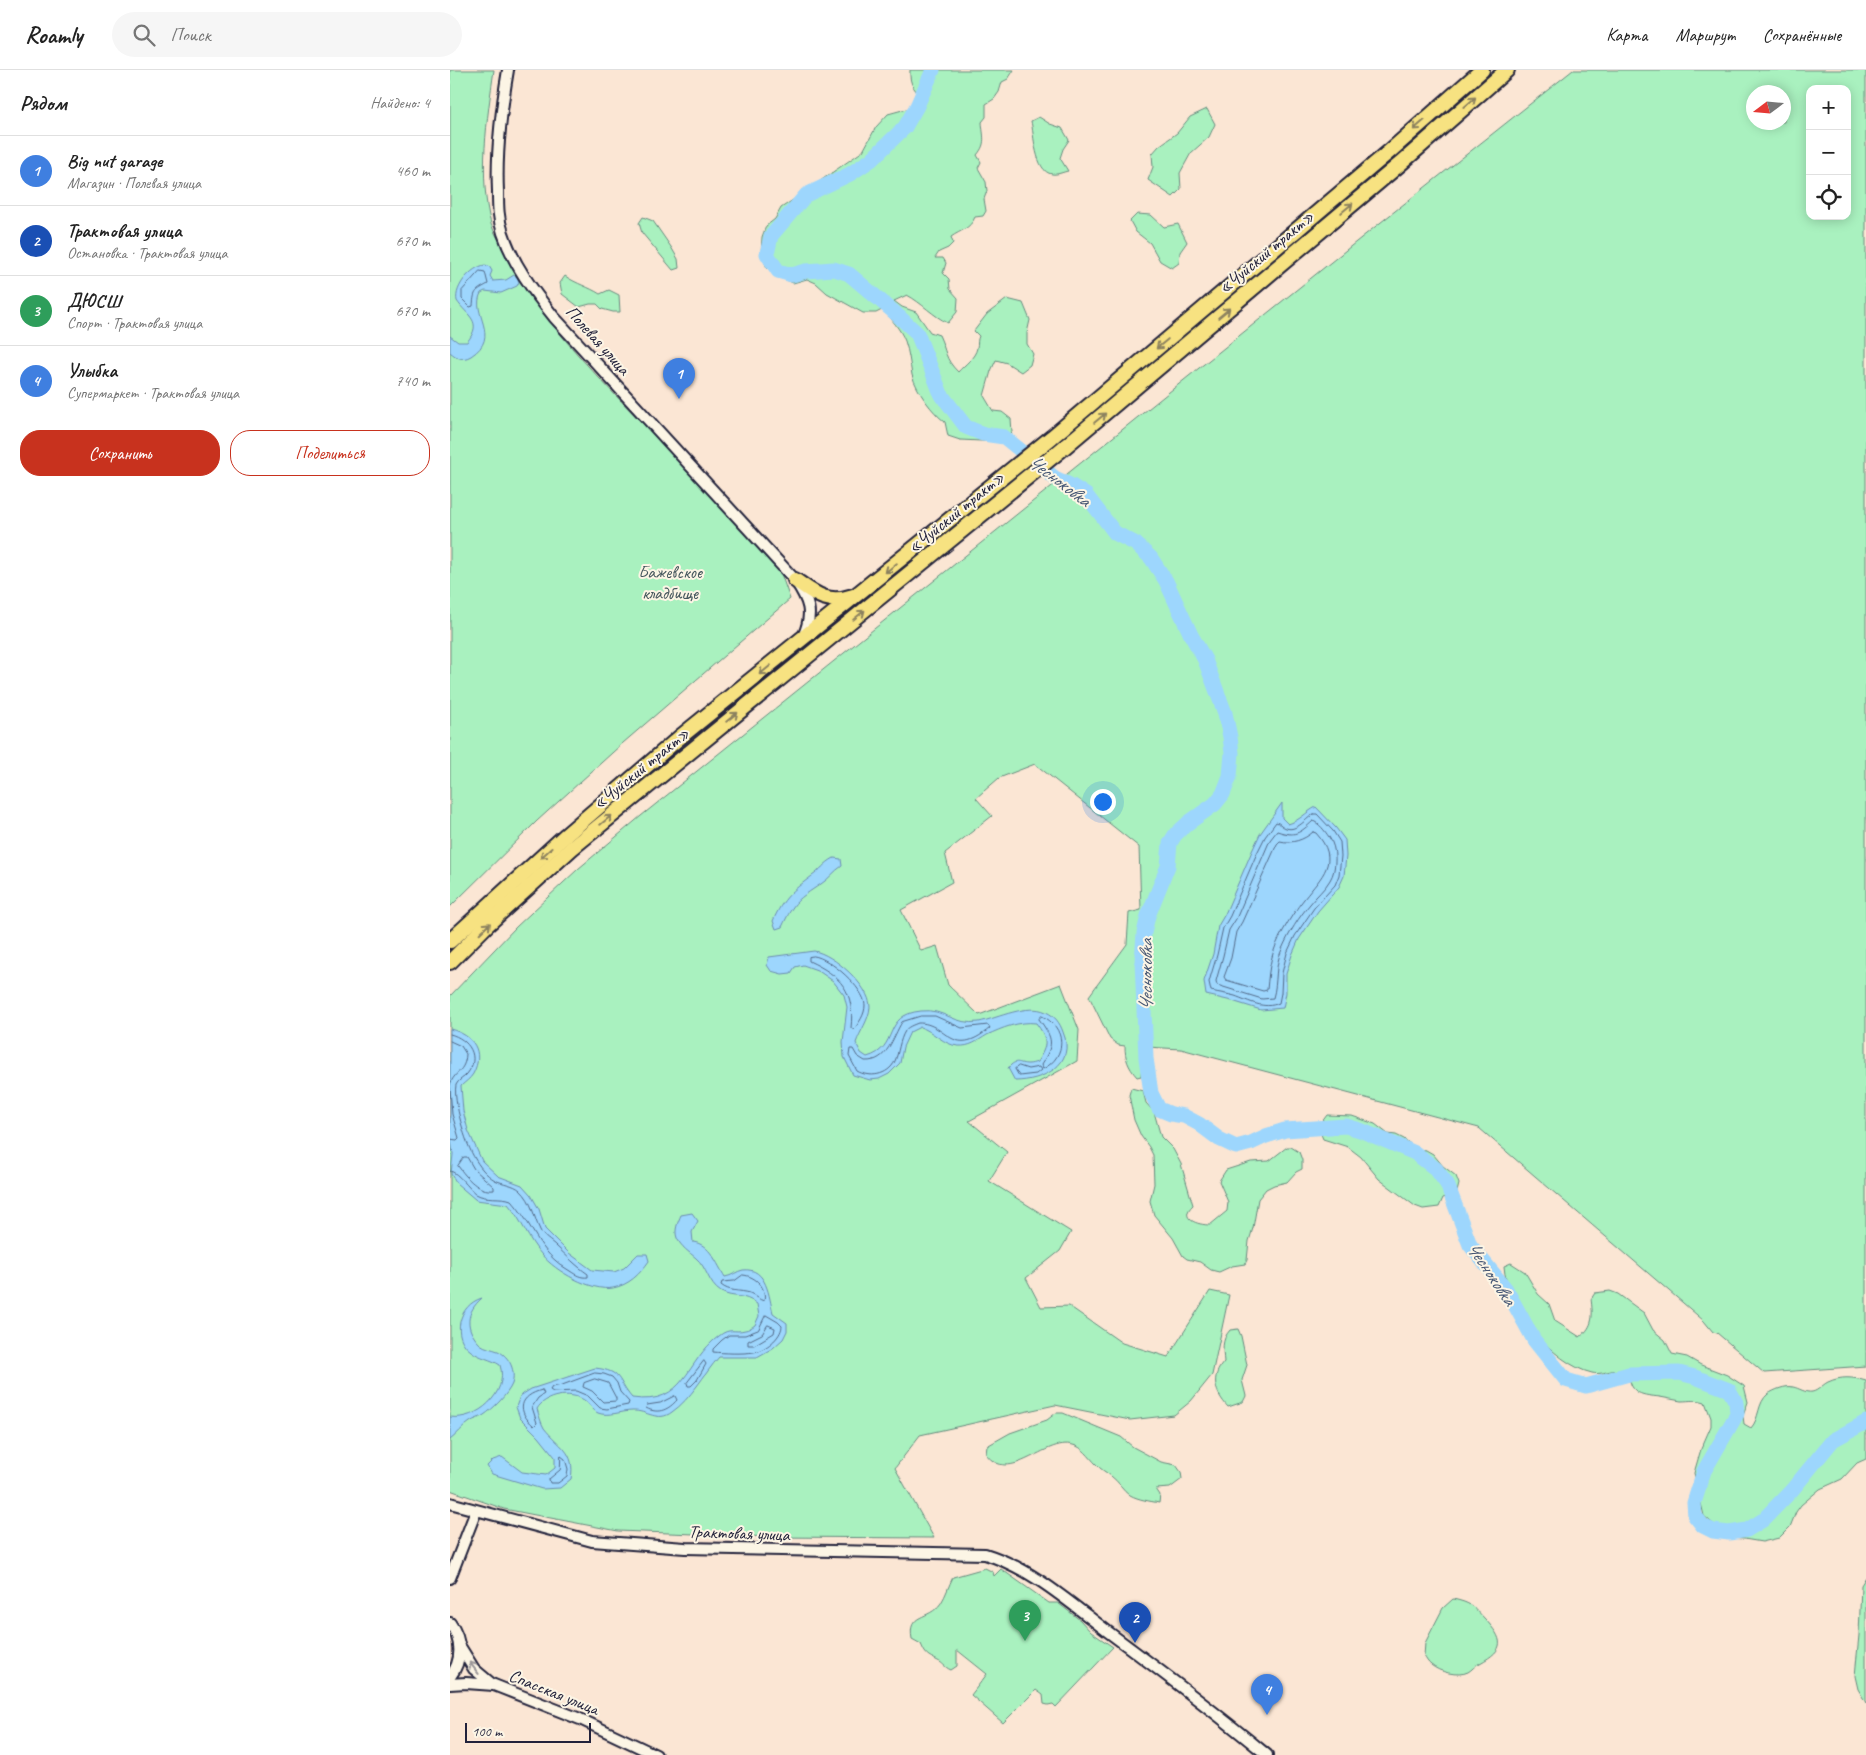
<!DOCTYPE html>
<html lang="ru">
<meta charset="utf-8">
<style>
:root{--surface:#fff;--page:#f6f6f6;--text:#222;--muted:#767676;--line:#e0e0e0;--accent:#c8321e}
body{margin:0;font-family:Caveat,sans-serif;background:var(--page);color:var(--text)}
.controls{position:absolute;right:15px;top:15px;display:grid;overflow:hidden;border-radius:10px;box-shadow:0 2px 12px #0003}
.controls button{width:45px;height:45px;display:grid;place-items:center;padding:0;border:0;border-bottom:1px solid var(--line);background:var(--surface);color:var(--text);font:25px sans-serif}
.compass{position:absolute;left:1296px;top:15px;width:45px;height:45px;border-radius:50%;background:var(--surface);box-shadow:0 2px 12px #0003;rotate:254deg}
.scale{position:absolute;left:15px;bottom:12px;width:126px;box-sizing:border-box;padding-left:5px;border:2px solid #22223b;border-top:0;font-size:14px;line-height:18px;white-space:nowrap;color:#22223b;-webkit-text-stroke:4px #fcf5e5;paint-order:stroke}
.you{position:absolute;left:652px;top:731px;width:18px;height:18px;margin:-12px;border:4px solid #fff;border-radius:50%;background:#1a73e8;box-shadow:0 0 0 8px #1a73e833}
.badge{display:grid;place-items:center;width:32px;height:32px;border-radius:50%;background:var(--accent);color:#fff;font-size:16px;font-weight:700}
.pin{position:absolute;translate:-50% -41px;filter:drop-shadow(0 1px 2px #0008)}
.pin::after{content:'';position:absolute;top:26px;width:18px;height:15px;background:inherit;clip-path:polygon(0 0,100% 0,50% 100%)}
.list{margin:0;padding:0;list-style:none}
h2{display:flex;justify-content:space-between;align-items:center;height:65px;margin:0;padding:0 20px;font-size:21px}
h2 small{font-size:16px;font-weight:400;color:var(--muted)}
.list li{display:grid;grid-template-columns:32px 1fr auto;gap:15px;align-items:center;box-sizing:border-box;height:70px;padding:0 20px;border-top:1px solid var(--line)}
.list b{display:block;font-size:19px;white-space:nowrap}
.list p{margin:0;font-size:16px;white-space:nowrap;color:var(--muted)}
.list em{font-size:16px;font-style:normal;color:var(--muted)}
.actions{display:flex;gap:10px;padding:15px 20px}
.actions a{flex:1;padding:11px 0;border:1px solid var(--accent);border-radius:20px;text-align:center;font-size:18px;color:var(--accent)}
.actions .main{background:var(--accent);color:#fff}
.icon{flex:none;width:28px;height:28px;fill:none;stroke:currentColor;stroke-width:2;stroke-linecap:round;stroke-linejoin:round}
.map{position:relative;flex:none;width:1416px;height:1685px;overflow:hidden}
header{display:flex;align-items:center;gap:30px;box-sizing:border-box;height:70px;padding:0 25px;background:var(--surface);border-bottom:1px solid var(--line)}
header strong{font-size:24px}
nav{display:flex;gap:28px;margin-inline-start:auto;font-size:18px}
.search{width:350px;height:45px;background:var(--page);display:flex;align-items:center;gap:12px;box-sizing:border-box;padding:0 18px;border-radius:28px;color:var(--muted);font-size:19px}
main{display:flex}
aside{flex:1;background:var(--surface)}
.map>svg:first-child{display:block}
</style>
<header>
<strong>Roamly</strong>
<div class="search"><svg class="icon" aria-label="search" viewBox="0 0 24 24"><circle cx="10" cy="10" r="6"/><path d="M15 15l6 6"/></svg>Поиск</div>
<nav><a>Карта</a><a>Маршрут</a><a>Сохранённые</a></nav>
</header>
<main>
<aside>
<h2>Рядом<small>Найдено: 4</small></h2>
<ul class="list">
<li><span class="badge" style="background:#3f7fe0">1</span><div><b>Big nut garage</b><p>Магазин · Полевая улица</p></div><em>460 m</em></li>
<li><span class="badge" style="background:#1a4fb4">2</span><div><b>Трактовая улица</b><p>Остановка · Трактовая улица</p></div><em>670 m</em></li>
<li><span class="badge" style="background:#2e9e5b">3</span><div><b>ДЮСШ</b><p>Спорт · Трактовая улица</p></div><em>670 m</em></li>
<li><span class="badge" style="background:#3f7fe0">4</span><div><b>Улыбка</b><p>Супермаркет · Трактовая улица</p></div><em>740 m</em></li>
</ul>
<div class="actions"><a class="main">Сохранить</a><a>Поделиться</a></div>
</aside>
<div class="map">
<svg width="1416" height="1685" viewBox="0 0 1416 1685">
<rect width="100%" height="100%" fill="#fbe6d4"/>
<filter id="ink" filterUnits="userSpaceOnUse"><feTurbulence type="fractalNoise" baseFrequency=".02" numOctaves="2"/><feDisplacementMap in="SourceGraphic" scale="10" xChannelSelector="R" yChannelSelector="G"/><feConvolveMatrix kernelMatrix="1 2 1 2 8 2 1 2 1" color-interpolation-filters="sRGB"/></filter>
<g filter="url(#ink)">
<g fill="#a9f1bf" stroke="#668a7d" fill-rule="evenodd">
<path d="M0,0H44C37,48 28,107 41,154C44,163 51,173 55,181C90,251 148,307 202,363C245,407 287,453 329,498L340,529L173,673L87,751L0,837Z"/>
<path d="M460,0H564L558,9L552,12L549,22L544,29L536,34V47L532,52C533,67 537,73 527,85L531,92L528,98L536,112L537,121L534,129L536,141L533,146L525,147C520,159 511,160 501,167L503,173L498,178L489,182L485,188H493L496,193L493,203L499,209L500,219L508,228L507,242L498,253C483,246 472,233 457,225L444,231L452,237L466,242L480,262L489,265C497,282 494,288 508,302C514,295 525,288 527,278C528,273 527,270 529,266L524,261L537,244L557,229L573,233L580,250L577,263V274L583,284L580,295L571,302L557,293L546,290L541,301L534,326L543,341L552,342L561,349L562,362L552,372L510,370L498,366L495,352C482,342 467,322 462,305C460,294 459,282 455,271C450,258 441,250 434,239L426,243H413L377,223L366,213L357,209L343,213L329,207L317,198L311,184L312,167L316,156L325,149L331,138L337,134L413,81L426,57L438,44L467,36L473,38L476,31C465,20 459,16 460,0Z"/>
<path d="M1123,0H1416V1296L1314,1303L1267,1263L1263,1262L1254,1251L1029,1058L731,979L697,977C697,988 691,995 691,1006L687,1007C678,997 675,988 675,976L668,975L660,969L639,926L677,874L679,843L691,840L689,777L585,694L549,708L526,728L542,746L495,783L502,812L451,840L471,881L487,876L498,915L529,945L611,914L629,960L627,991L519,1051L557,1082L539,1111L621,1162L610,1181L576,1208L591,1237L619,1236L672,1273L718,1287L760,1221L779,1225L762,1305L741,1331L724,1345L680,1350L605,1335L470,1365L445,1398L484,1468L321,1467L168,1461L54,1439L0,1420V926L66,857L128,799L191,746L911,168ZM1360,19H1397V146H1360ZM1304,22H1334V52H1304Z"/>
<polygon points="757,39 765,54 759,67 741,83 730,103 731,119 723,127 698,110 703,97 702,84 709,76 727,63 740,47"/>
<path d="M589,47L600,54L612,58L619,70L613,79L610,88L618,101C613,102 607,105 602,104C585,102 584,64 581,51Z"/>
<polygon points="687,144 701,145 714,157 728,154 737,172 730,182 729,193 722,198 710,191 700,173 686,162 680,151"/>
<polygon points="193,147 203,151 221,177 228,189 229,198 223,200 192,163 189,153"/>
<path d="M115,206C127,214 139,217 150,224L159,220L169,225L170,242H163L152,239L147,234H140L129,237L112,224L110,213Z"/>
<path d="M681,1018L693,1021L696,1033L704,1042L711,1067L723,1079L731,1094L743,1135C728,1149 748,1155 760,1155L777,1141L778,1132L769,1111L776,1100L801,1092L819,1091L837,1077H841L849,1082L852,1090V1099L846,1102L837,1112L824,1115L816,1119L808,1129L803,1158L799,1171L797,1190L795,1194L782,1196L769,1202L761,1200L750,1192L737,1189L733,1186L723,1168L704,1145L700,1131L704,1114L703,1085L699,1077L691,1066L684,1050L679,1025Z"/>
<polygon points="877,1045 902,1046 925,1054 938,1064 946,1065 954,1069 967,1079 976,1080 983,1084 993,1096 1006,1106 1009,1114 1007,1122 993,1128 989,1137 973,1139 965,1136 929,1109 911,1087 898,1077 873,1069 868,1057"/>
<path d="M1061,1193L1075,1202L1088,1224L1099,1234L1105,1251L1130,1267C1144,1256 1143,1245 1141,1229L1145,1223L1160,1221L1168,1224L1194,1243L1203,1260L1215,1270L1222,1284L1237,1287L1251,1295L1277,1305L1294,1316L1298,1332L1293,1346L1294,1354L1301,1358C1310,1348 1307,1333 1318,1324C1324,1320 1336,1315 1343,1317C1349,1318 1355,1323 1362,1322C1368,1321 1372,1315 1378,1312C1391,1306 1403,1307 1416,1311V1389L1407,1393L1392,1409L1370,1419L1351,1435L1346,1442L1340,1457L1329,1468L1312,1472L1294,1469L1278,1468L1271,1465L1267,1457L1254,1446L1244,1403L1251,1379L1261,1356V1348L1255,1332C1246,1329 1240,1331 1231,1331C1224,1330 1217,1328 1210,1327C1193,1325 1180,1325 1179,1304C1164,1295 1155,1306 1142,1303C1102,1294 1056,1235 1054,1196Z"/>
<path d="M788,1259L791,1266L797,1295L792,1310L796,1326L793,1332L778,1337C765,1323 760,1307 774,1292C773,1280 771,1270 780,1260Z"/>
<path d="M606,1343H613L671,1367L683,1377L711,1392L726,1395L731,1402L732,1409L720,1418L706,1419L710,1425L709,1433C700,1431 689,1430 680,1425C673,1420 668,1411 661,1406C656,1402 650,1399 646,1394C639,1387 633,1377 623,1375C595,1367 560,1416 536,1384L537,1376L560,1363L597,1350Z"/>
<path d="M535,1498L543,1502L544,1506L551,1499L599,1533H608L630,1550L641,1562L663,1577L606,1637L603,1634L598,1635L594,1634L593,1625L586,1620L553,1653L521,1625L537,1604L507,1580V1596L501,1600C494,1597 493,1593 488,1591C477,1585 476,1586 471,1574L462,1569C457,1542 479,1551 491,1533C496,1525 499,1515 503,1507Z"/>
<polygon points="1416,1507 1416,1633 1408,1619 1405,1606 1409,1565 1411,1515"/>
<path d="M1003,1529C1021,1533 1023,1536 1035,1549C1054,1570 1056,1579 1030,1593C1025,1595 1022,1600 1018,1602C1008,1607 989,1602 981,1595C978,1593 976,1589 974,1586L975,1573L993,1538Z"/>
</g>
<g fill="#9dd6fd" stroke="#6c8eaf">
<path d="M35,195L39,196L42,201L40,206L43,211L56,210L64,205L67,207L69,212L67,216L51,223L35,221L31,223C20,244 52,266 21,286C12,291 7,288 0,282V266L8,272H17C34,251 17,246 7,231C4,217 21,197 35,195Z"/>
<path d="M832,733V748L838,754C849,751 856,742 866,737L886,758L895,770L896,786L894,806L889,817L868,841L849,869L842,885L836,904V923L833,938L811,940L782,931L756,925L754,911L763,884L768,856L775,844L802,781L810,764Z"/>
<path d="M384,788L391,789L392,796C384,801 379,809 371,814C347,830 345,830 332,857L326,859L323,851C333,828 342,821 362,806C371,800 373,794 384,788Z"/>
<path d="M364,881C383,884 420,916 420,937C419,950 410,961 406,973L411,983L417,987C450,978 431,945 471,941C494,938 505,956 529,952C548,948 578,933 596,942C605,946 610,953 613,962C627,995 592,1011 565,1011L558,998C567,988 568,994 578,994C581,994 584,993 587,992C598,975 598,969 586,953C569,951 552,958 537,965C527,971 520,977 508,976C494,975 483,961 470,957L460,962L453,977L450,993L439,1004L429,1009L420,1010L403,1005L394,987L393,972L397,937L394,925L383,911L367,900L353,895L345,897L341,903L332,904L321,901L317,895L319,887Z"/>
<path d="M0,959C23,965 35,981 23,1004C20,1009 15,1012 11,1016L13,1041L18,1060L32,1091L48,1106L72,1115L81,1125L89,1139L95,1159L119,1183L142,1200L164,1202L174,1198L188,1184H197L199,1191C190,1204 179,1215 163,1218C142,1222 105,1201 92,1185C78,1170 72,1150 58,1134L26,1130L6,1113L1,1104L3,1084L0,1063Z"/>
<path d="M242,1143L248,1151L242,1162L243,1172C260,1174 267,1194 275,1207C282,1206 287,1201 293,1200C317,1197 319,1227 323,1243L337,1253V1261L333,1269L323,1278L307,1287H269C254,1304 241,1329 222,1342C208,1353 197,1340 182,1341C172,1341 158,1347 148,1343C143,1341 139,1333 134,1330C120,1321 95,1325 87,1339C89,1345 91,1353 94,1358C109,1377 126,1381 121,1409L110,1418L92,1419L42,1404L37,1396L43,1390L52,1387L72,1402L96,1405L105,1398V1387L89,1367L70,1348L66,1337L70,1326L81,1319L145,1298C173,1301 167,1311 182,1328C236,1336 235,1291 269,1266C280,1257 284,1263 295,1260C298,1260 302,1257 305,1255L309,1246L307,1234C293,1223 284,1229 271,1222C258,1214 257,1197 246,1188C239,1182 231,1177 227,1168C224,1160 228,1152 231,1145Z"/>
<path d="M32,1228C16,1242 14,1258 30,1274C35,1278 43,1279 48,1281C60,1287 66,1301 62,1314C58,1324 43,1339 34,1345C30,1348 24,1349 20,1352C12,1357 7,1365 0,1370V1347C27,1351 59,1323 50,1295C41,1289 30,1288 21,1281C1,1267 8,1235 32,1228Z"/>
</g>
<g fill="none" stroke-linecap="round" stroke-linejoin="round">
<g stroke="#536a89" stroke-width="1">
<path d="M30,201L35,202L38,214C26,221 24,220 23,236L20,237L12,229V221Z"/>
<path d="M864,744H867L883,761L890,772L891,786L889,805L885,815L864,838L845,866L837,883L832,903L831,923L829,933C814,940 799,931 785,926C778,924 769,923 761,921L759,912L761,905L767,885L773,858L780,846L807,783L815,767L826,752C830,753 832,757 836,758C847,762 856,748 864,744Z"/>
<path d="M863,751C869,753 875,761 879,767C887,778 887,799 880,810C875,819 866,826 860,834C849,847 839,863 832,879C824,897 828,911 823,928L812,929L767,915L766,911L773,886L779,860L786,849L820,770L827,761C845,767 849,764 863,751Z"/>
<path d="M863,762L866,763C891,791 872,806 854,829C846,839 839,850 833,861C821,882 819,897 817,920L813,921L776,910L774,907L781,888L786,862L792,852L827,774L830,771C842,774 854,770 863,762Z"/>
<path d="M364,886C380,888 414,918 415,935C415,945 409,952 404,960L401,958C405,921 391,906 359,891V887Z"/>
<path d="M471,946H485L512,958L538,955L540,958C501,991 497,952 468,953C463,955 457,957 455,961C449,971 449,982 445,991C438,1006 419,1008 407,1001L399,986L400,979H403L407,986L415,991C438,992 442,968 452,952Z"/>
<path d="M592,946C616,957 618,986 593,999L591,995C604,974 604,970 589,949Z"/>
<path d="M0,964C19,969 31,987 17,1004C14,1008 8,1010 6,1015C4,1025 9,1046 12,1056C17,1075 27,1100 45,1110C53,1114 63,1114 70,1120C83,1132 83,1146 90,1160C93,1167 101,1171 106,1176C117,1186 125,1195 138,1204V1207C131,1208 126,1205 120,1201C86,1181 85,1156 61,1130C51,1126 36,1130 26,1124C19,1119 8,1102 0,1101"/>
<path d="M0,971L11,976L16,984C15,1003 4,1001 0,1015"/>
<polygon points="569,996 578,999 589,997 591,1000 586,1004 569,1006 565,999"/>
<polyline points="0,1018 2,1044 9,1068 7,1070 0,1069"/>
<path d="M14,1087H17L24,1099L44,1117V1120C28,1122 17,1108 8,1096Z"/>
<path d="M293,1205C306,1206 317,1218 314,1231C309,1230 305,1225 300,1223C290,1220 279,1222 271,1215L272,1212L284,1211Z"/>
<path d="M316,1245L328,1252L332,1256C331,1268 315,1280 304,1282C292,1284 274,1283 263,1282V1279L272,1270L279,1265H295L308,1260Z"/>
<polygon points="318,1255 325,1258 324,1263 304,1275 298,1275 298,1271 312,1264"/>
<polygon points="254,1291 256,1294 247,1310 241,1316 238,1316 237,1313"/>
<polygon points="145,1303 154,1304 162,1307 167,1313 170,1322 179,1332 178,1335 157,1339 150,1338 138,1326 126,1321 103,1322 100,1320 102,1317 112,1315"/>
<polygon points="145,1309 158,1313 166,1328 166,1331 153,1332 142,1321 133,1317 134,1313"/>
<path d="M92,1320L94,1324L88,1328L82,1337L87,1353L84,1356C66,1341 69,1326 92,1320Z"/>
<path d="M225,1326L227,1330C219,1339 209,1345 196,1338L197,1335L210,1333Z"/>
<polygon points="111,1386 115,1389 118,1399 117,1406 108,1413 100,1413 99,1409 110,1400"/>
</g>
<polyline stroke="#9dd6fd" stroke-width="15" points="483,0 467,36 455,57 421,90 400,104 356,125 321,166 317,184 328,201 342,205 356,201 384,199 399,204 444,242 467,263 491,324 516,357 533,364 554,367 605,408 622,416 636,425 665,463 686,474 701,488 716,511 741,565 755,590 775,643 780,667 782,683 780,706 773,724 765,734 738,753 725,765 720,773 718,796 698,846 694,863 692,891 696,988 701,1023 709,1039 721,1044 734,1046 749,1054 769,1069 786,1077 801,1073 816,1066 835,1060 896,1056 910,1060 965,1083 986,1099 997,1114 1020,1175 1056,1219 1084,1270 1116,1310 1136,1316 1179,1304 1229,1303 1245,1307 1279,1320 1286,1332 1287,1344 1254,1401 1244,1433 1245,1446 1253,1456 1263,1461 1279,1463 1297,1460 1313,1450 1342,1420 1383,1370 1416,1352"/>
<defs>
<g id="secondary">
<path d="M58,0C51,41 46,80 48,121C48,135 48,149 53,163C63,194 84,222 104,247L345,510C359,531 364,543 353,567"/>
<path d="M0,1433L142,1471L235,1478L535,1484C581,1498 619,1532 657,1561C711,1601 765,1642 817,1685"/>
<polyline points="0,1508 26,1441"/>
<path d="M0,1553C12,1570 13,1590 0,1607"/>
<polyline points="9,1575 24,1599 43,1615"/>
<polyline points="0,1614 16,1613 44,1615 130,1649 206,1685"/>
</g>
<g id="highway">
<path d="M345,510C365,524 377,535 403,526"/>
<polyline points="0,871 116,765 229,668 602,367 940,81 1032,0"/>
<polyline points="0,892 38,854 122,778 612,379 950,94 1057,0"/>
</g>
</defs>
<use href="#secondary" stroke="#22223b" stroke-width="14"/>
<use href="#highway" stroke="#22223b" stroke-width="18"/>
<use href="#secondary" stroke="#fcf5e5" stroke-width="10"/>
<use href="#highway" stroke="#f7e281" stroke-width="14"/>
</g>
<defs><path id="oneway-shaft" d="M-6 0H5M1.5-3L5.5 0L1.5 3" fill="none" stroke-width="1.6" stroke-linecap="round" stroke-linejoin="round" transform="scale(1.25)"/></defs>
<g stroke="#8c825e">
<use href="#oneway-shaft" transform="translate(1020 32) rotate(-41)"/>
<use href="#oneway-shaft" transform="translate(969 55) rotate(139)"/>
<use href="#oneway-shaft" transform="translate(897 138) rotate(-40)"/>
<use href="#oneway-shaft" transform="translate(774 243) rotate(-40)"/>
<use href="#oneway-shaft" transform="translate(712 274) rotate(140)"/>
<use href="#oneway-shaft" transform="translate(650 348) rotate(-40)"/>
<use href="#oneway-shaft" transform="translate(441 498) rotate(141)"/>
<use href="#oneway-shaft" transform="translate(409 545) rotate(-39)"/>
<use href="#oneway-shaft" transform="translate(315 600) rotate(141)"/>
<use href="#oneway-shaft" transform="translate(282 647) rotate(-39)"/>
<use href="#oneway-shaft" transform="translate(156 750) rotate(-39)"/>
<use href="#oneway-shaft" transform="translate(96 783) rotate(138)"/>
<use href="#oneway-shaft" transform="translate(35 858) rotate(-44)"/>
</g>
<use stroke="#9a9698" href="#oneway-shaft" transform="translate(24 1598) rotate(-128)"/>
</g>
<g text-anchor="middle" stroke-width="4" stroke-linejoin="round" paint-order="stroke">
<g font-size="18" fill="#22223b" stroke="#fcf5e5">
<text transform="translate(816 182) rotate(-40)" y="6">«Чуйский тракт»</text>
<text transform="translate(148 270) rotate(48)" y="6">Полевая улица</text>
<text transform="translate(506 442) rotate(-39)" y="6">«Чуйский тракт»</text>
<text transform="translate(191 698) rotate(-39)" y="6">«Чуйский тракт»</text>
<text transform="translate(289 1463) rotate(2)" y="6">Трактовая улица</text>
<text transform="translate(104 1622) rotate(22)" y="6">Спасская улица</text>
</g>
<g font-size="18" fill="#44565c" stroke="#fcf5e5">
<text x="220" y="508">Бажевское<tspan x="220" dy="21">кладбище</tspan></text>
</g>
<g font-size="19" font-style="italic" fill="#475875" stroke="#fcf5e5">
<text transform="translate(610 410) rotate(37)" y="7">Чесноковка</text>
<text transform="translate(695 905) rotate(-90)" y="7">Чесноковка</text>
<text transform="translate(1042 1203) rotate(56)" y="7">Чесноковка</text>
</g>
</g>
</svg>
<div class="controls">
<button>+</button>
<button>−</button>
<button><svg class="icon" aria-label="locate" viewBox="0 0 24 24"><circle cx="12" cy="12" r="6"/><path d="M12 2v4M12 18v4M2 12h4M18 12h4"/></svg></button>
</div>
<svg class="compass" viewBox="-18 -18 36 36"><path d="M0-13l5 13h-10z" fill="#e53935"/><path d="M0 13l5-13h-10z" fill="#767676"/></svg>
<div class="scale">100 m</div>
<div class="you"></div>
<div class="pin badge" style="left:229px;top:329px;background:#3f7fe0">1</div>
<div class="pin badge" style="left:685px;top:1573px;background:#1a4fb4">2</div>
<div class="pin badge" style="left:575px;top:1571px;background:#2e9e5b">3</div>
<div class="pin badge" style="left:817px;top:1645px;background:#3f7fe0">4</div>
</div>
</main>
